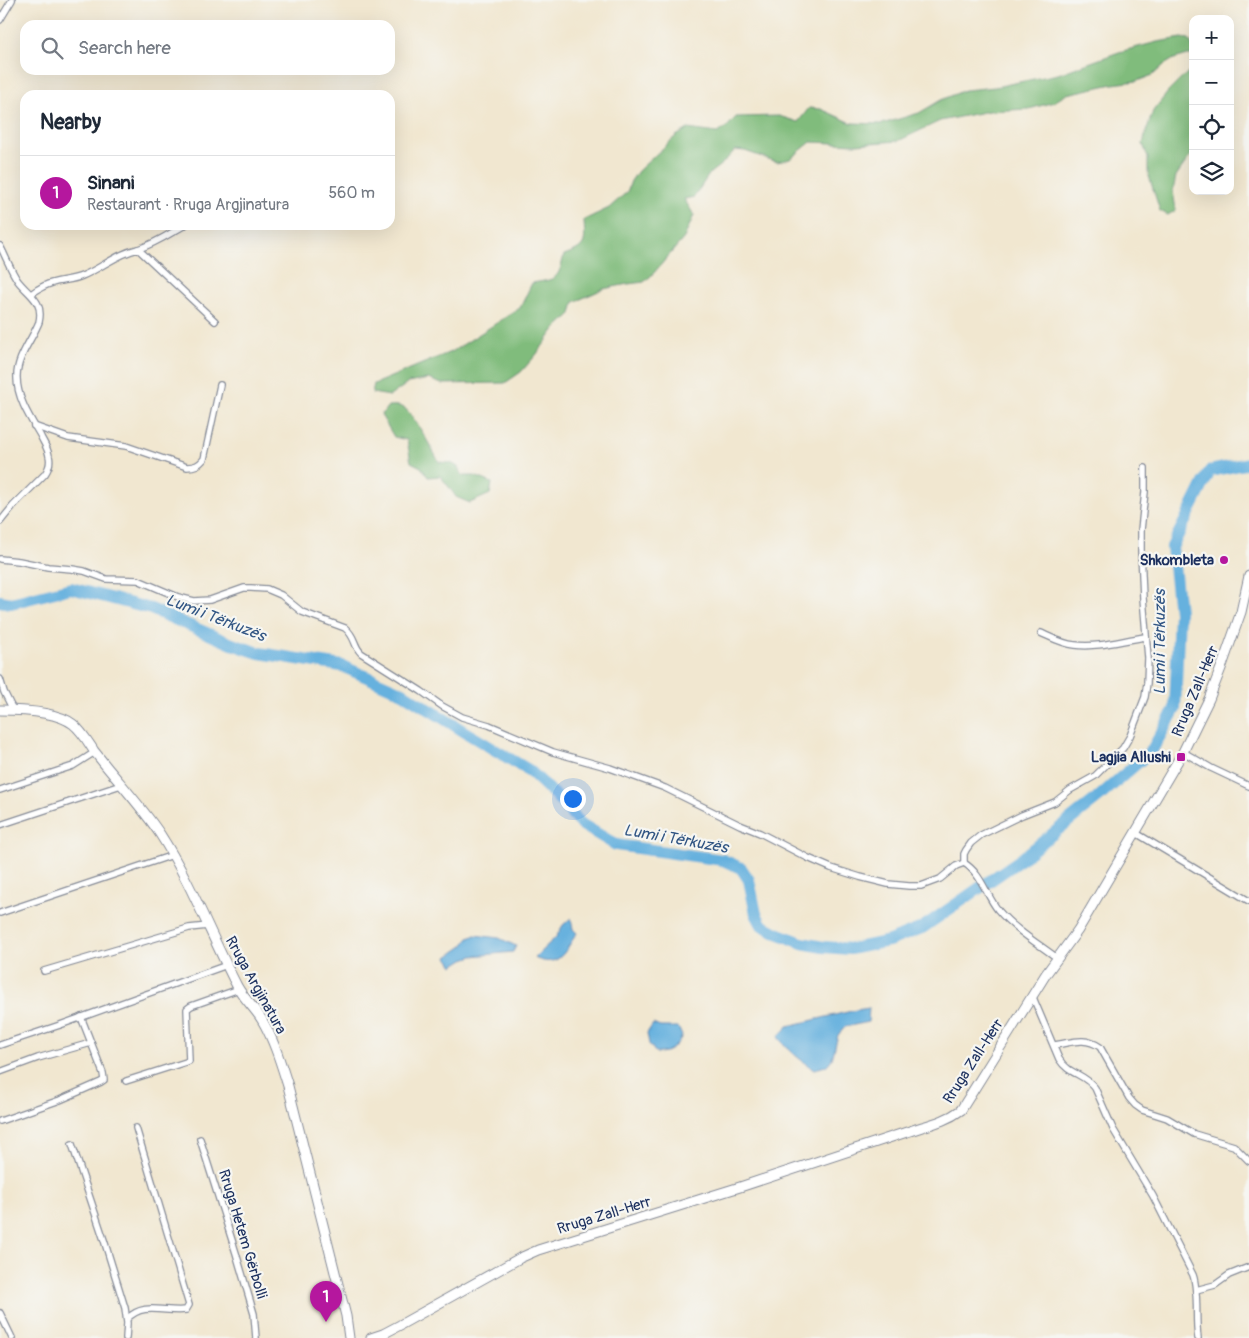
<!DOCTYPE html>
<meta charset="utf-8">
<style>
:root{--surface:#fff;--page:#f2f2f3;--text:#1f2937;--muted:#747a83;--line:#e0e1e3;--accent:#b5179e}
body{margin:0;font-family:Pangolin,sans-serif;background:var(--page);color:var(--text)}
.controls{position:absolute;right:15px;top:15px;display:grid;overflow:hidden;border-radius:10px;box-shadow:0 5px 20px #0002}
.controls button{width:45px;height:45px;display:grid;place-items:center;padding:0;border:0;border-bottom:1px solid var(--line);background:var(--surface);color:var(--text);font:25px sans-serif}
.you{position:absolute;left:572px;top:798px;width:18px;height:18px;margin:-12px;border:4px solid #fff;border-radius:50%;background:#1a73e8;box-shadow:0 0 0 8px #1a73e833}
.badge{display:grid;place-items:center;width:32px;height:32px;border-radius:50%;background:var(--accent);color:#fff;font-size:16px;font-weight:700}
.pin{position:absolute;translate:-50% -41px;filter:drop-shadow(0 1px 2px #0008)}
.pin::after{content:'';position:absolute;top:26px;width:18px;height:15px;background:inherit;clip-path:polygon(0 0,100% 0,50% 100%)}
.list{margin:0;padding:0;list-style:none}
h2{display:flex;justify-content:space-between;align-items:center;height:65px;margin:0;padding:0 20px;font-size:21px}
h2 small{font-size:16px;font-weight:400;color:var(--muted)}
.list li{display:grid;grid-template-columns:32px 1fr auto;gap:15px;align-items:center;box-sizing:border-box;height:75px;padding:0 20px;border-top:1px solid var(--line)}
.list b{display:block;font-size:19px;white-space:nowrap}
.list p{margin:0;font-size:16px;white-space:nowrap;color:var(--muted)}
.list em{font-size:16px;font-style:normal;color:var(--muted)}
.icon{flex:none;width:28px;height:28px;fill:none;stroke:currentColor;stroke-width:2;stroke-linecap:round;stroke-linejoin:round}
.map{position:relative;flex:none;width:1249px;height:1338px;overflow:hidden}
.search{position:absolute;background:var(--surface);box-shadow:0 5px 20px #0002;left:20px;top:20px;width:375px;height:55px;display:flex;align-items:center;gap:12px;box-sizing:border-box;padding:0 18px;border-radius:15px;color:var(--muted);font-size:19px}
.panel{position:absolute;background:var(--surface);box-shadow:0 5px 20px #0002;left:20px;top:90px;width:375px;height:140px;border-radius:15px}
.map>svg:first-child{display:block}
</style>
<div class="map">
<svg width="1249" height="1338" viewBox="0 0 1249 1338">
<rect width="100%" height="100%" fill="#f6f6f2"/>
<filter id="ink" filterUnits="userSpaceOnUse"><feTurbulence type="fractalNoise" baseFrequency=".02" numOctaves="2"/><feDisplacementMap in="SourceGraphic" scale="10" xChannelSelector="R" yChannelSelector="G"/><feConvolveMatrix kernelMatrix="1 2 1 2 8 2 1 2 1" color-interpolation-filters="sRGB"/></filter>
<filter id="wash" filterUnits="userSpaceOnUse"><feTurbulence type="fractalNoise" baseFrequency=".0096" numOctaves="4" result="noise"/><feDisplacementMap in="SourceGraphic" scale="20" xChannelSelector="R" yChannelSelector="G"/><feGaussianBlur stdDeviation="1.12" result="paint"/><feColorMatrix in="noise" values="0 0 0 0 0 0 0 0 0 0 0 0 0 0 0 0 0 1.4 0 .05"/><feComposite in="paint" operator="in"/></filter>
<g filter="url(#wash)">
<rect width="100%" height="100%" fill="#f1e7d0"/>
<g fill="#80bc7b" stroke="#4e766c">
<path d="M1182,38L1189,39L1193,47V55H1188L1174,59L1164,65L1153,75L1137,81L1113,84L1067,94L1054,102L1029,109L989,111L940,121L898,141L856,144L811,142L790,159L777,162L745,151L735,150L723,163L710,173L694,197L684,199L694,215L684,238L652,275L644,282L628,284L603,289L574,302L571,314L555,329L536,355L521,372L505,383L442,384L428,379L408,383L390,396L372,393L374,384L453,351L520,308L532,283C557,279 558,280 564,255C588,247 585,243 584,220L609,208L627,192L631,181L638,171L676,136L688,129L717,133L726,128L736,117L779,116L798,122L809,108L821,109L852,123L882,124L919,113L941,100L965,90L995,87L1058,74L1119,52L1157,42Z"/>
<polygon points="1193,71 1193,152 1176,176 1173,191 1176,210 1168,215 1160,211 1148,173 1148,158 1143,144 1147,129 1153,111 1168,92 1187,73"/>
<path d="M388,406C393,406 399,405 404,408C413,413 433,451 439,462L451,463L458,467L462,476H475L492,483L490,494L470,503L456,497L449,487L440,476L428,477L421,467L411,462L407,440L394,437L381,415Z"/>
</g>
<g fill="#66b1de" stroke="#40709e">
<path d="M571,918L573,929L577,933C564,952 560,969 534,958L556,937L563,925Z"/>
<polygon points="475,935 499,938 516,946 513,952 473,956 464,959 453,966 447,957 463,946 469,938"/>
<path d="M869,1008L868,1022L845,1027L838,1035L832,1059L826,1066L814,1069C800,1060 788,1050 778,1037L788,1026L856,1010Z"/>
<path d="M653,1024L660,1027H678L682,1036C676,1047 669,1054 656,1053L649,1044L647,1033Z"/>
</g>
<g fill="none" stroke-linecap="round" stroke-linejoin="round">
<polyline stroke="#66b1de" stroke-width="12" points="0,601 11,603 71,588 151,609 232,644 259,653 342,666 403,693 465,732 530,771 555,795 581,824 616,845 723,860 741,868 749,880 756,914 762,925 777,933 802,943 823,947 851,949 889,941 922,928 1020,860 1100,796 1152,750 1175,709 1179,612 1172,547 1210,471 1249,463"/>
</g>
</g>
<g filter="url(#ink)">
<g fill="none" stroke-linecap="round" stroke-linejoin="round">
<defs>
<g id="street">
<polyline points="0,20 12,0"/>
<path d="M0,246C6,257 11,271 18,281C29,295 44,301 39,322C32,340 16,358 17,378C17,398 30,418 40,435C43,442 48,448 49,456C51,463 49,468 45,474L13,506L0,522"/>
<path d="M138,249C155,244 169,234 185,225"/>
<path d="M31,294C38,289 44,285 52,283C62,280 73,280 82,276C102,268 116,254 138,249L215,321"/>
<path d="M34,426L68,438L126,446L187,467C195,467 199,465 204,459L220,385"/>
<path d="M0,559L19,561L48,567L72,569L84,571L106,579L138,580L178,597L194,601L210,600L244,588H251L267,589L281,595L302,612L345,628C356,637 353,645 361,653L421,691L442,706L462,717L489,725L553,752L610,768L665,788L740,825L760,833L808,858L831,868L860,877L888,884L909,886H921L940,879L956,866L964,863"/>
<path d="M1041,633C1052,638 1063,644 1075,645C1099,648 1122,640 1146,637"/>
<polyline points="0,679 4,692 13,710"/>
<polyline points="1183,752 1211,768 1249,786"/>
<polyline points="0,790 73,766 95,752"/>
<polyline points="0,825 121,785"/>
<polyline points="1136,833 1249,901"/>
<polyline points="964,863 964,854 966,850 971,843 981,835 1022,815 1055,802 1070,790 1095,776 1123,748 1130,736 1145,697 1147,683 1148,658 1143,598 1141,551 1141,530 1145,492 1145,468"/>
<path d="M964,863C981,873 986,895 998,910C1014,929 1037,943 1057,958"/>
<polyline points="0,913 173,855"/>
<polyline points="44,971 179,931 189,928 208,926"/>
<path d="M1032,995L1059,1059C1069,1075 1084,1073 1095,1088L1113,1129L1153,1196L1193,1275C1199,1292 1195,1319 1198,1338"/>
<polyline points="0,1045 60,1025 227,965"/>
<path d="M1054,1045C1071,1043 1084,1036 1100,1047L1129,1098L1135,1105L1142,1110L1167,1118L1194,1134L1234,1146L1249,1161"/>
<polyline points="0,1072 38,1058 91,1043"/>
<polyline points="126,1081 189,1061 187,1009 191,1006 239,989"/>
<polyline points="0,1121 60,1100 101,1082 104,1080 103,1073 81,1017"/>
<polyline points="200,1139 236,1253 254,1314 256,1338"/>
<polyline points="72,1144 104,1240 125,1308 127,1323 126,1338"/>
<polyline points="1196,1290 1215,1285 1229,1275 1249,1267"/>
<polyline points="0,1313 12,1338"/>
<path d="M127,1319C144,1301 165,1313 186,1310L189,1305L136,1128"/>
</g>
<g id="secondary">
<path d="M0,710C21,710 56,711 73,724C82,731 88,742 94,751C98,756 102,761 106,766C124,788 144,810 160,834C191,882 211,936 237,986C244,999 255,1008 262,1020C274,1040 281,1064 288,1086L346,1316L349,1338"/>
<path d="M371,1338L383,1334L400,1325L520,1258L538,1250L740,1187L922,1127C936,1123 949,1119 961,1110L1046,974L1078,930L1183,752L1209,699L1223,663L1241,612L1249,576"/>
</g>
</defs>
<use href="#street" stroke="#868b97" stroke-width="8"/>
<use href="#secondary" stroke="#868b97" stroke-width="11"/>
<use href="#street" stroke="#fff" stroke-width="5.5"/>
<use href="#secondary" stroke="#fff" stroke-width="9"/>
</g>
</g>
<g fill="#b5179e" stroke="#f6f6f2" stroke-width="2">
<circle cx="1224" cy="560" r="5"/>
<rect x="1176" y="752" width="10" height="10" rx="2.5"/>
</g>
<g text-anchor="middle" stroke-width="4.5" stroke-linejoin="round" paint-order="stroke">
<g font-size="15" font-weight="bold" fill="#1b2f5e" stroke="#f6f6f2" text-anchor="end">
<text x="1214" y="565">Shkombleta</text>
<text x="1171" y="762">Lagjia Allushi</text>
</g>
<g font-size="15" fill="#1b2f5e" stroke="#f6f6f2">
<text transform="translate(1195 691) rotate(-67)" y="5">Rruga Zall-Herr</text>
<text transform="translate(256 985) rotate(61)" y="5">Rruga Argjinatura</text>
<text transform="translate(973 1061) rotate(-57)" y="5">Rruga Zall-Herr</text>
<text transform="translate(604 1215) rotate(-17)" y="5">Rruga Zall-Herr</text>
<text transform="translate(243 1234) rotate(73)" y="5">Rruga Hetem Gërbolli</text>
</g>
<g font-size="16" font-style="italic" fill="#325684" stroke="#f6f6f2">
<text transform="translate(216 617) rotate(21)" y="6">Lumi i Tërkuzës</text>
<text transform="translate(1159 642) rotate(-90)" y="6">Lumi i Tërkuzës</text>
<text transform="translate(676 838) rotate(10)" y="6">Lumi i Tërkuzës</text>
</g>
</g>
</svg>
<div class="controls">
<button>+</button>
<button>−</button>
<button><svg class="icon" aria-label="locate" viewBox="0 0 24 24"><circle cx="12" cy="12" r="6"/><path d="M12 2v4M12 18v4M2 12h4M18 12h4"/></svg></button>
<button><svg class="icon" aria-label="layers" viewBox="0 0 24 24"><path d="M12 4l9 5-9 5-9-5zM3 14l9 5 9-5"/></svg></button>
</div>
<div class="you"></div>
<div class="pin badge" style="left:326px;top:1322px">1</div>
<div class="search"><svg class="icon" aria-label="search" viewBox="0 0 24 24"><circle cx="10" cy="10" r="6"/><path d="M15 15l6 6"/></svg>Search here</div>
<section class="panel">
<h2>Nearby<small></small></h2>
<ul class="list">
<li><span class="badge">1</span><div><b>Sinani</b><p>Restaurant · Rruga Argjinatura</p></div><em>560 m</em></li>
</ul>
</section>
</div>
